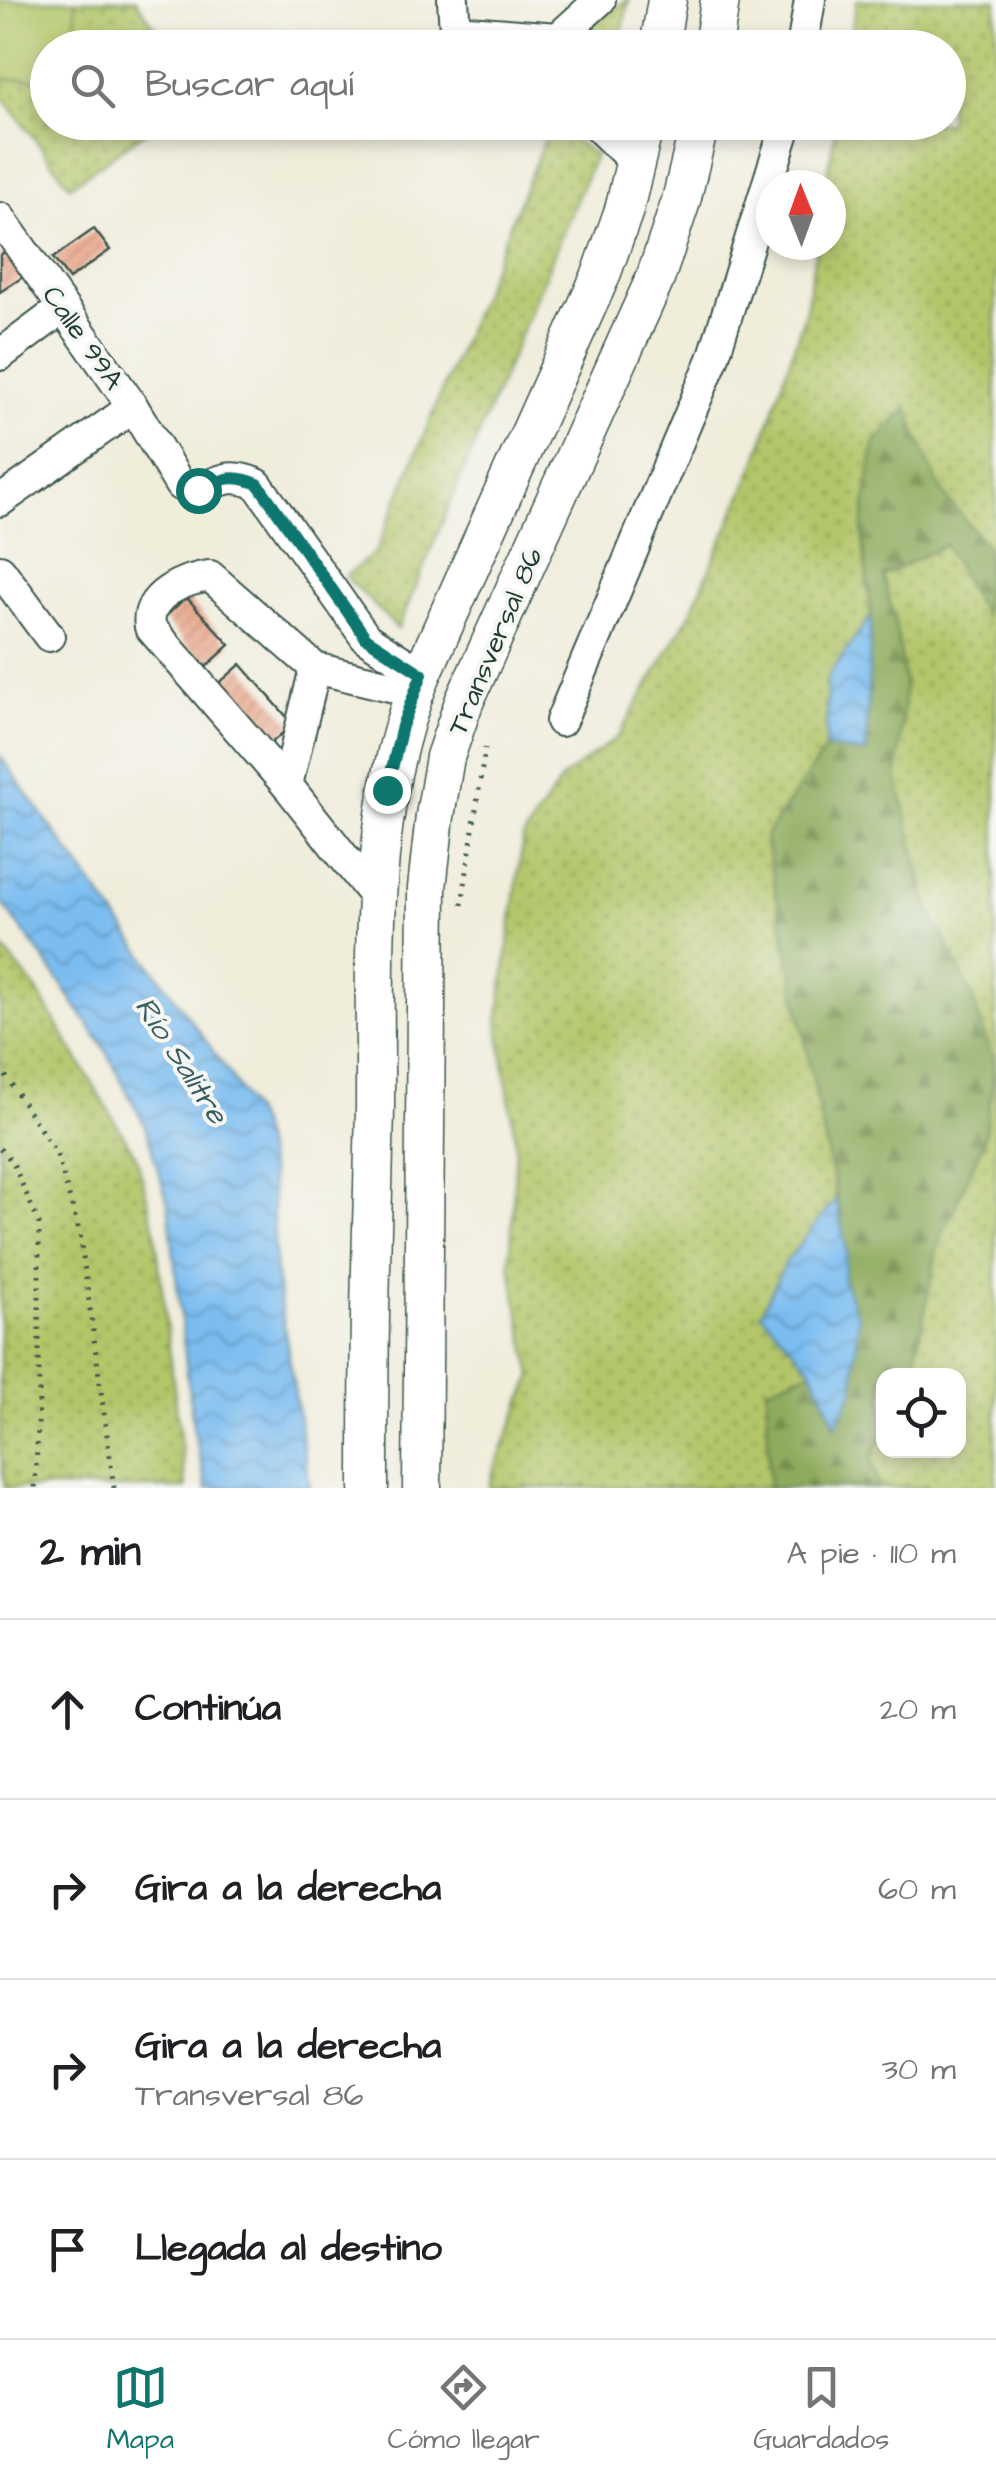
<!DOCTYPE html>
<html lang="es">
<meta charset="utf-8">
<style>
:root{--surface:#fff;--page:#f2f2f2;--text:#202124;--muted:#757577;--line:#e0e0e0;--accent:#0f766e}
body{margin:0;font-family:"Architects Daughter",sans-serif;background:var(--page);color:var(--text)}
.controls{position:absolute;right:30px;bottom:30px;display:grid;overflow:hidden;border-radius:20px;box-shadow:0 5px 15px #0003}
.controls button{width:90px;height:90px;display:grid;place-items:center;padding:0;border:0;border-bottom:2px solid var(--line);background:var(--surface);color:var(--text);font:50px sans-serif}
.compass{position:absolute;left:756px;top:170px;width:90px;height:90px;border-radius:50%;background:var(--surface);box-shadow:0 5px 15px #0003;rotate:359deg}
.stop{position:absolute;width:30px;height:30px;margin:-22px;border:8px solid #0f766e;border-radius:50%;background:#fff}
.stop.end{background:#0f766e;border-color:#fff;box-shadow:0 2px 10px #0008}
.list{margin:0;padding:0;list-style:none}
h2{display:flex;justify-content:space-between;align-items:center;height:130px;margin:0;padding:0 40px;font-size:42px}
h2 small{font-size:32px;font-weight:400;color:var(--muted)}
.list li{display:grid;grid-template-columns:65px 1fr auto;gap:30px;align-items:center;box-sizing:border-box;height:180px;padding:0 40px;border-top:2px solid var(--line)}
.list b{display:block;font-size:38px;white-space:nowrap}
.list p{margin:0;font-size:32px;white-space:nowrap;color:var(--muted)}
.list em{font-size:32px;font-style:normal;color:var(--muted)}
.icon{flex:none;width:55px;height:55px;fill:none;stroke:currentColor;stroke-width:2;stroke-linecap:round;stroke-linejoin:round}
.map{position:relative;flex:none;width:996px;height:1488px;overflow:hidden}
.search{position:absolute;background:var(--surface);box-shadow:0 5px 15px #0003;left:30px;right:30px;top:30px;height:110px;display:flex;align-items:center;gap:25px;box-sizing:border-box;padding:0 35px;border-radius:55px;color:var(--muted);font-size:38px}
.sheet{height:850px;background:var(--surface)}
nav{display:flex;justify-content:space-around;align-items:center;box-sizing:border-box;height:140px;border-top:2px solid var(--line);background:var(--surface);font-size:28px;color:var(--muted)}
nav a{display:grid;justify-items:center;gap:5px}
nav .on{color:var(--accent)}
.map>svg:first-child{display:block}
</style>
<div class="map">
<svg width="996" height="1488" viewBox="0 0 996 1488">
<defs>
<pattern id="grass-dots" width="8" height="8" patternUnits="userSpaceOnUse" patternTransform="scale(2.5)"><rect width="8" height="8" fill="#b3c669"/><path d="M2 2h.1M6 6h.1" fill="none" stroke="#91a257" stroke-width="1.8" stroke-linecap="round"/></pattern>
<pattern id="forest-firs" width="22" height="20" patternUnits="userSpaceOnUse" patternTransform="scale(2.5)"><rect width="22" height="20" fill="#8eab5d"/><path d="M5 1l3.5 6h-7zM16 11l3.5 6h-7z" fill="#738c4e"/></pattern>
<pattern id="water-waves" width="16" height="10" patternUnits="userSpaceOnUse" patternTransform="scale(2.5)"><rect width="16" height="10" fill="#7cbdf1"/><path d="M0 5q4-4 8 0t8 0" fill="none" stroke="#659bc4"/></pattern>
<pattern id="building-hatch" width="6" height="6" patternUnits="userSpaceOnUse" patternTransform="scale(2.5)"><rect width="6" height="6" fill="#e99c7d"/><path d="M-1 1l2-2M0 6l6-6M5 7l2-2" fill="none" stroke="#bc8067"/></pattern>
</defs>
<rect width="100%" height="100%" fill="#f6f6f2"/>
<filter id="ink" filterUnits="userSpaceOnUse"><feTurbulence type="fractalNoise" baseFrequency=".01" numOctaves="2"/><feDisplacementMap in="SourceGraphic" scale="20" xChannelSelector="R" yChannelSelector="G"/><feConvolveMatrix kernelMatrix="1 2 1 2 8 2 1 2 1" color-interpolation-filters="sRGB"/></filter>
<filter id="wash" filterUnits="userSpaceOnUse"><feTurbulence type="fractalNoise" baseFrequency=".0048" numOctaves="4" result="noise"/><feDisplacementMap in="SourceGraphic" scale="40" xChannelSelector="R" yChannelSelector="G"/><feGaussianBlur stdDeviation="2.25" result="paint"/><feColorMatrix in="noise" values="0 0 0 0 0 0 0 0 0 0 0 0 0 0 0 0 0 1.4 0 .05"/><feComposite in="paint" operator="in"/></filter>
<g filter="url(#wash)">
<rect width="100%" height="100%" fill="#f0eddb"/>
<g fill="url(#grass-dots)" stroke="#69824e" stroke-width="2.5" fill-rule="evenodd">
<polygon points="0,0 136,0 169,47 48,48 48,122 158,123 70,186 0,93"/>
<path d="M626,0H629L619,47L574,48C585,27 608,14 626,0Z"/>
<path d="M857,0H996V1488H489L494,1469L532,1377L510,1265L516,1146L498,1022L523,838L562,778L618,737L691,612L756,463L806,310L816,245H831V185H826L836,123L948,122V48L848,47ZM884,1376H958V1450H884Z"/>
<polygon points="551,124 595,155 398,629 345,576 376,552"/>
<polygon points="0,945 36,989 137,1158 155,1230 186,1488 5,1488 0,1448"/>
</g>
<polygon fill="url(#forest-firs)" stroke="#567448" stroke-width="2.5" points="908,408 916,435 942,492 988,548 984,616 945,545 883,576 896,627 905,685 897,777 927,904 971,993 995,1067 984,1140 938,1245 912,1375 884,1376 883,1435 871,1458 879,1488 769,1488 767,1388 812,1370 835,1425 858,1317 843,1279 847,1252 765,837 826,748 866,753 871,616 862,531 874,443"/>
<polygon fill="#b3c669" stroke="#69824e" stroke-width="2.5" points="0,0 76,0 76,47 48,48 47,79 0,79"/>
<g fill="url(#water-waves)" stroke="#4e7d92" stroke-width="2.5">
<polygon points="871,616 866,753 826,748 827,678"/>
<polygon points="0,756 229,1073 259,1124 271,1178 276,1275 310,1488 207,1488 193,1427 168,1203 145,1126 107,1052 43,957 0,900"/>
<polygon points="836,1199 847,1252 843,1279 858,1316 854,1389 836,1426 812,1369 761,1313 785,1263"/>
</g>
<g id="blocks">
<g fill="url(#building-hatch)">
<polygon points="94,229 110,250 69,279 53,258"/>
<polygon points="9,249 26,275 0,292 0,255"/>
<polygon points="186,597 230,645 206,667 163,619"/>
<polygon points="241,664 293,724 270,744 218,684"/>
</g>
</g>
</g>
<g filter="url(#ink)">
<use href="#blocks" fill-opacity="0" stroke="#3e574d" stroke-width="2.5"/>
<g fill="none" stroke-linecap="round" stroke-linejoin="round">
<defs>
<g id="minor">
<polyline points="453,0 455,30 558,38"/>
<polyline points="554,48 558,38 600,0"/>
<polyline points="802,48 810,0"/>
<polyline points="593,122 637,164"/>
<path d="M0,218L133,407L180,485L198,490C223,479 231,473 257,484L366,638L422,674"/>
<polyline points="0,355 63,308"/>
<polyline points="0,501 133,407"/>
<polyline points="0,570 49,636"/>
<polyline points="561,721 713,359 787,122"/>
<path d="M287,785L150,627C144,595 185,579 210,576L315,668"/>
<polyline points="376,898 287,785 315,668 415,692"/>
</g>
<g id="major">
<polyline points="659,48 667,0"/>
<polyline points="713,48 720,0"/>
<path d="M369,1488C369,1415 369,1341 371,1268C372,1215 374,1162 375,1109C376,962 365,813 422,674L601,275L624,210L645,122"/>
<polyline points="422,1488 427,888 435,816 445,757 464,702 655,279 681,201 700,122"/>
</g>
</defs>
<use href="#minor" stroke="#3e574d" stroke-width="34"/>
<use href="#major" stroke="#3e574d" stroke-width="41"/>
<g stroke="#3e574d" stroke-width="5" stroke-dasharray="2.5 8" stroke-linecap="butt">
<polyline points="462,905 485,748"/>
<polyline points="0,1067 57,1155 80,1234 114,1488"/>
<polyline points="0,1149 12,1161 39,1223 39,1404 35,1488"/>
</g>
<use href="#minor" stroke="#fff" stroke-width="30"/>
<use href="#major" stroke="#fff" stroke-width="38"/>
</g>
</g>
<g fill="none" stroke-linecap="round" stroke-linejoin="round" filter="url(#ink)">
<path stroke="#0f766e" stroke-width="12" d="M198,490C223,479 231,473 258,484L366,638L422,674L402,726L387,790"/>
</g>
<g text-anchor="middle" stroke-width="8" stroke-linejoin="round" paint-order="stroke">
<g font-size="28" fill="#1f3d34" stroke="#f6f6f2">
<text transform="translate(84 337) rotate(55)" y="10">Calle 99A</text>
<text transform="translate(494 641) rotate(-67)" y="10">Transversal 86</text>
</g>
<g font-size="30" font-style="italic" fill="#365d63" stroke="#f6f6f2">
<text transform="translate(182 1060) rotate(57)" y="10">Río Salitre</text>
</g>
</g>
</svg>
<div class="controls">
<button><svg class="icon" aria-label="locate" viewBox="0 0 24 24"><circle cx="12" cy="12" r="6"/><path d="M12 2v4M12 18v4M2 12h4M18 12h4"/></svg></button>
</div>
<svg class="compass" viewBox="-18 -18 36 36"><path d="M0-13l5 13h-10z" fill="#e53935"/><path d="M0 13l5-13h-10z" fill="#757577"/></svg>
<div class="stop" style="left:198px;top:490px"></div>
<div class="stop end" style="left:387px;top:790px"></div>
<div class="search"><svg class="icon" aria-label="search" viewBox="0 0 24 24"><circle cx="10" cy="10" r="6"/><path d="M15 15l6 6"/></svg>Buscar aquí</div>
</div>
<section class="sheet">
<h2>2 min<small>A pie · 110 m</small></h2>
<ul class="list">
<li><svg class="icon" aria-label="ahead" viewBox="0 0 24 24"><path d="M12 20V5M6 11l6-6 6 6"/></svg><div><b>Continúa</b></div><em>20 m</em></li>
<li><svg class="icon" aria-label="right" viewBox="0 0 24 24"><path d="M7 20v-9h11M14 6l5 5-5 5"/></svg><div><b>Gira a la derecha</b></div><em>60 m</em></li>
<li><svg class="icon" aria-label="right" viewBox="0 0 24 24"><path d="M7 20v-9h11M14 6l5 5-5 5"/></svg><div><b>Gira a la derecha</b><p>Transversal 86</p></div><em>30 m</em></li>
<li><svg class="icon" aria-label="arrive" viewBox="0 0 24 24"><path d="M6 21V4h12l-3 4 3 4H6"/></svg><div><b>Llegada al destino</b></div></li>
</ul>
</section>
<nav>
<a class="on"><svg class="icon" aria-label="map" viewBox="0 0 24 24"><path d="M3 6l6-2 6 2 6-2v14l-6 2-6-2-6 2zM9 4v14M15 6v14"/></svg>Mapa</a>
<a><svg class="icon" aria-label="directions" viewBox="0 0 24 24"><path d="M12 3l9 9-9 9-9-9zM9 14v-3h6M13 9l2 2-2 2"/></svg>Cómo llegar</a>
<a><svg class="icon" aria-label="saved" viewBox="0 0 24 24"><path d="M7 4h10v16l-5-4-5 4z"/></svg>Guardados</a>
</nav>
